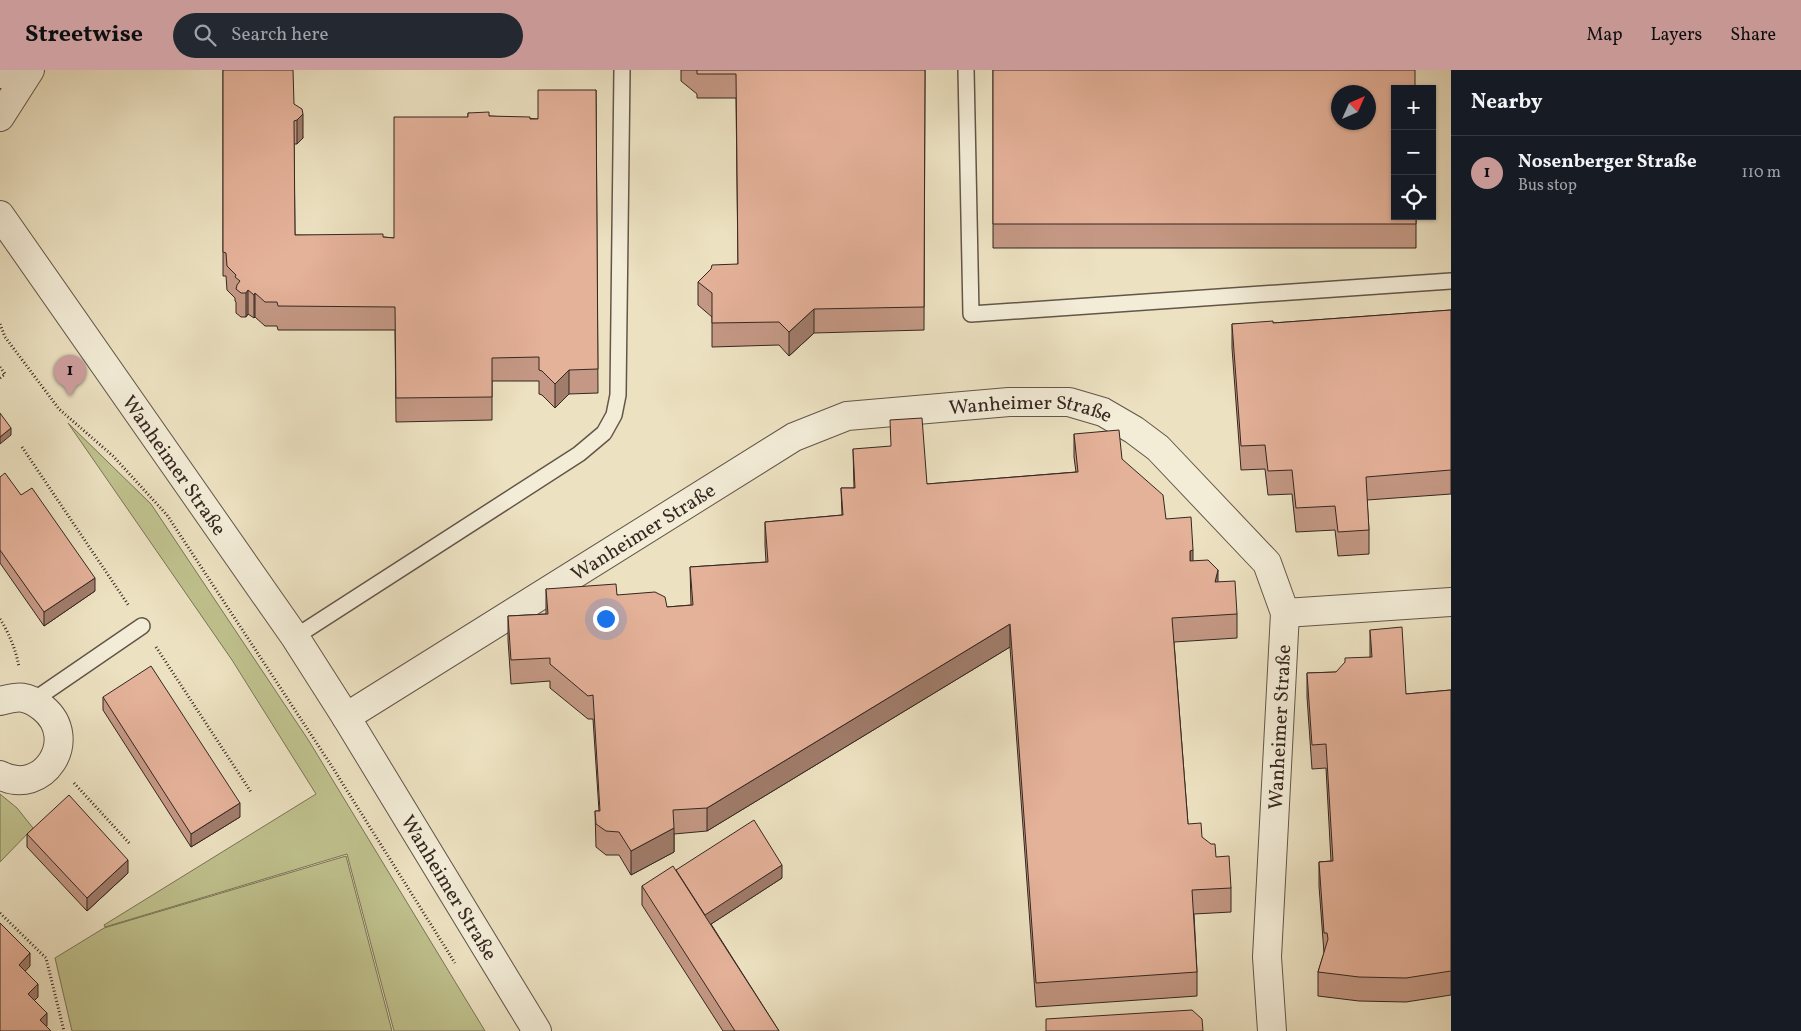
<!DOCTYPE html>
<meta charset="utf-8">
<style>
:root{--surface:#171b24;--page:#242831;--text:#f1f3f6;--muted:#9ea1a6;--line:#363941;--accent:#c59692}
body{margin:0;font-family:Vollkorn,serif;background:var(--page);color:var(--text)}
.controls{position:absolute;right:15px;top:15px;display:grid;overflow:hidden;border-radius:0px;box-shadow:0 1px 4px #0004}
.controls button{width:45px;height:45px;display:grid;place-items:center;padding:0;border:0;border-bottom:1px solid var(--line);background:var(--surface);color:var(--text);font:25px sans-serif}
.compass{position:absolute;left:1331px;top:15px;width:45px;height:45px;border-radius:50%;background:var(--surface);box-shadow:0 1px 4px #0004;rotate:45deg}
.you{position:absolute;left:605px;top:548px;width:18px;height:18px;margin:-12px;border:4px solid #fff;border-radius:50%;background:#1a73e8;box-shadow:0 0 0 8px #1a73e833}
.badge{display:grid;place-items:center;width:32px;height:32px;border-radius:50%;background:var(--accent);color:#111;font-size:16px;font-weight:700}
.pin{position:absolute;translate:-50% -41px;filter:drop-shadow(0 1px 2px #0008)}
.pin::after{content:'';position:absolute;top:26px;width:18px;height:15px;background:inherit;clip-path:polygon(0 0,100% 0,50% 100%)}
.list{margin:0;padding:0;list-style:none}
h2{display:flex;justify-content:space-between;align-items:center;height:65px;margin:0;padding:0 20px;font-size:21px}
h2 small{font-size:16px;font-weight:400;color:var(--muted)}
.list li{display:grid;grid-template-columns:32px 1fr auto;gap:15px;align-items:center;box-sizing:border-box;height:75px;padding:0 20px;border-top:1px solid var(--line)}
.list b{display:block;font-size:19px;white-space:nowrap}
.list p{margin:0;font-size:16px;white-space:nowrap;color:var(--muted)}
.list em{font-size:16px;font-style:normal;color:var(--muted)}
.icon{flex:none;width:28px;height:28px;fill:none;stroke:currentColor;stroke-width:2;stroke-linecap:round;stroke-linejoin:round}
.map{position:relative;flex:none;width:1451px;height:961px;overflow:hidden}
header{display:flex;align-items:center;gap:30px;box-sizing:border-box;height:70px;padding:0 25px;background:var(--accent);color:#111}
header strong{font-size:24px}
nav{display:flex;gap:28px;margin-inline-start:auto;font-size:18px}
.search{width:350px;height:45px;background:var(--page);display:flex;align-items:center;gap:12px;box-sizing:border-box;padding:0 18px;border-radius:28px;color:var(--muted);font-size:19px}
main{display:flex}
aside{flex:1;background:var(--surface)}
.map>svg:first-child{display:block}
</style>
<header>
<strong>Streetwise</strong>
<div class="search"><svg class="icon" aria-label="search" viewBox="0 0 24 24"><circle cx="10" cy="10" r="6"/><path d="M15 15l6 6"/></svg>Search here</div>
<nav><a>Map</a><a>Layers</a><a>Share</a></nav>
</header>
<main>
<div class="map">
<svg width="1451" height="961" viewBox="0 0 1451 961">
<rect width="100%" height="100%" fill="#ece1c1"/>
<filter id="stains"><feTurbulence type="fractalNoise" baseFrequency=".004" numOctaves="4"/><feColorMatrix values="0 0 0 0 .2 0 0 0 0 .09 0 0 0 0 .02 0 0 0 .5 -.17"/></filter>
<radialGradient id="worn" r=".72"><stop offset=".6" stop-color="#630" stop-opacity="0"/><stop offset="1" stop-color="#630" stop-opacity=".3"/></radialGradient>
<g fill="#bfc18d" stroke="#7a7457">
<polygon points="68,353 151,434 309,671 485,961 394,961 347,784 105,857 104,855 316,724 232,590"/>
<polygon points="0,724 17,738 33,758 0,792"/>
<polygon points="346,786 392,961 72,961 55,888 104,858"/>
</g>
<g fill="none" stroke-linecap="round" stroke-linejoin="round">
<defs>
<g id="service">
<polyline points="966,0 971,244 1451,211"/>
<polyline points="295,567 579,384 604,363 614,345 618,325 622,0"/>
<polyline points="34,630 142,556"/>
</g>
<g id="minor">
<polyline points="0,4 13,0"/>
<polyline points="0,47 30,0"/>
<polyline points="1285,543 1451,532"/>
<path d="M0,631C19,626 27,625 43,638C81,669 43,728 0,705"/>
<path id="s1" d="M346,647L794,367L847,346L1009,332H1069L1103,342L1134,360L1158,378L1267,493L1285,543L1267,887L1272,961"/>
</g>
<g id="tertiary">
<path id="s2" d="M0,145L295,567L346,647L537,961"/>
</g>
</defs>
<use href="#service" stroke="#635649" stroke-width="18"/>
<use href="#minor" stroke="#635649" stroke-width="30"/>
<use href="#tertiary" stroke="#635649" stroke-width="30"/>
<g stroke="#352721" stroke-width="3" stroke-dasharray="1 2.5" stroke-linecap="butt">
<polyline points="0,254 5,267 59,339 113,386 167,445 331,695 455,893"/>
<polyline points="0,297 5,304 0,308"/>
<polyline points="22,377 129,536"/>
<path d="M0,549C9,563 16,580 19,597"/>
<polyline points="156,577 251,722"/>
<polyline points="74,713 130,774"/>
<polyline points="0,843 46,888 64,961"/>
</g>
<use href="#service" stroke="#f3ecd7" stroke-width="15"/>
<use href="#minor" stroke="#f3ecd7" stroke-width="28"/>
<use href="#tertiary" stroke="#f3ecd7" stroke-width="28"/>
</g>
<g fill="#c49884" stroke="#352721">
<polygon points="223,0 294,34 303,68 297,74 294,74 295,165 383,167 394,168 468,47 468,43 489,46 538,49 596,20 598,323 569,324 555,338 542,325 539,324 539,311 492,311 492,350 396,352 395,260 278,260 277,256 265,256 255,247 254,248 248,244 246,247 241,247 236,243 236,232 235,231 235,228 227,220 226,206 223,206"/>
<polygon points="681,0 925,0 924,260 814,263 789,286 779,275 712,277 712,247 698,235 698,212 738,194 736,28 697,28 697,24 681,11"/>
<polygon points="993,0 1416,146 1416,178 993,178"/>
<polygon points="1451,240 1451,424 1367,430 1369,460 1369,484 1338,486 1335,460 1296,462 1292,424 1268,425 1265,399 1241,400 1232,278 1232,254 1273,253"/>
<polygon points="1074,364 1122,389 1166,449 1193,491 1218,512 1237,544 1237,568 1174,572 1188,754 1202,767 1216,787 1231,818 1231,842 1194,844 1197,902 1197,926 1036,937 1010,577 707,761 674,764 674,782 631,805 619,785 606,785 596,777 595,741 599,741 593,649 588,649 550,618 550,611 511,614 508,570 508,546 546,544 546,519 617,525 667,537 691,535 690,497 766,492 765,475 765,452 842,445 841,418 854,418 853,379 927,414 1076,402 1074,387"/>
<polygon points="0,407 21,425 95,521 44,556 0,493"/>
<polygon points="1370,560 1406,624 1451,620 1451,925 1406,932 1359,931 1318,926 1318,902 1324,883 1319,816 1319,792 1331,791 1326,698 1312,699 1307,627 1307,603 1336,602 1370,587"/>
<polygon points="103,627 240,747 191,777 103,640"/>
<polygon points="27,764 128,803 87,841 27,777"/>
<polygon points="676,800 782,808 711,854 779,961 723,961 642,835 642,816"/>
</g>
<g fill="#a07c6b" stroke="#352721">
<polygon points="303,44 303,68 297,74 297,50"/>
<polygon points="248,220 248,244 246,247 246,223"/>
<polygon points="255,223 255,247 254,248 254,225"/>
<polygon points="814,239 814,263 789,286 789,262"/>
<polygon points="569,300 569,324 555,338 555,314"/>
<polygon points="11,358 11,365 0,374 0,367"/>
<polygon points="1193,480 1193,504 1190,505 1190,481"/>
<polygon points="1218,500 1218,524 1215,512"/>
<polygon points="95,508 95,521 44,556 44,542"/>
<polygon points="1010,554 1010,577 707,761 707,738"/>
<polygon points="240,733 240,747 191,777 191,764"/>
<polygon points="674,758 674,782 631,805 631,781"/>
<polygon points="128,790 128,803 87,841 87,828"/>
<polygon points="782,795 782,808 702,860 702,846"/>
<polygon points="30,883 30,896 19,908 19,895"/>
<polygon points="38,914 38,927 28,937 28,924"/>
<polygon points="47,943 47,956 42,961 40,950"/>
</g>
<g fill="#e4b199" stroke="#352721" fill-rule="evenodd">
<polygon points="223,0 293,0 294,34 302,39 303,44 297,50 294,51 295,165 383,164 383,167 394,168 394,47 468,47 468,43 489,42 489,46 530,47 530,49 538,49 538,20 596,20 598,299 569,300 555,314 542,301 539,300 539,287 492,288 492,327 396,328 395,237 278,236 277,232 265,232 255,223 254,225 248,220 246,223 241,223 236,219 237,215 240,211 235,207 236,205 227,196 226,183 223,182"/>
<polygon points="697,0 925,0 924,237 814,239 789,262 779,252 712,253 712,223 698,212 711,199 712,195 738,194 736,4 697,4"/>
<path d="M993,0H1415V19H1395V146H1416V154H993ZM1338,22H1368V52H1338Z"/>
<polygon points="1451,240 1451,400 1366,407 1369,460 1338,462 1335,436 1296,438 1292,400 1268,401 1265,375 1241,376 1232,254 1273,251 1273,253"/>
<polygon points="0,343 11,358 0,367"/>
<polygon points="922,348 927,414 1078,402 1074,364 1119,360 1122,389 1163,425 1166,449 1191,447 1193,480 1190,481 1190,491 1208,490 1218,500 1215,512 1235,511 1237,544 1172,548 1188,754 1201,753 1202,767 1211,774 1215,774 1216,787 1229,786 1231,818 1192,820 1197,902 1036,913 1010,554 707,738 673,740 674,758 631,781 619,762 606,761 596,754 595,741 600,741 593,625 588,626 550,594 550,588 511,590 508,546 548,544 546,519 616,514 617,525 655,522 665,527 667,537 693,535 690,497 768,492 765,452 843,445 841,418 855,418 853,379 891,376 890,350"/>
<polygon points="5,403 21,425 32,418 95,508 44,542 0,480 0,407"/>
<polygon points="1402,557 1406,624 1451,620 1451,901 1406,908 1359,907 1318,902 1328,869 1327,863 1324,863 1319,792 1333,791 1326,674 1312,675 1307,603 1336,602 1345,592 1345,588 1372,587 1370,560"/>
<polygon points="151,596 240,733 191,764 103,627"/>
<polygon points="69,725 128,790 87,828 27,764"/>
<polygon points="754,750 782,795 705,845 676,800"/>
<polygon points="673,796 779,961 735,961 642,816"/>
<polygon points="0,853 30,883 19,895 38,914 28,924 47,943 40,950 51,961 0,961"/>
<polygon points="1192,940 1202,949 1203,961 1046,961 1046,949"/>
</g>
<g text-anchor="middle" stroke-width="5" stroke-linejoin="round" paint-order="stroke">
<g font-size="20" fill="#352721" stroke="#f3ecd7">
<text dy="7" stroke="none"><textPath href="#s1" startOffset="770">Wanheimer Straße</textPath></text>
<text dy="7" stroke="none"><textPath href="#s2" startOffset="305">Wanheimer Straße</textPath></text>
<text dy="7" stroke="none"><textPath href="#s1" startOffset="350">Wanheimer Straße</textPath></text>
<text transform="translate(1279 657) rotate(-87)" y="7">Wanheimer Straße</text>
<text dy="7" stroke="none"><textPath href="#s2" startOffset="809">Wanheimer Straße</textPath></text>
</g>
</g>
<rect width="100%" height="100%" filter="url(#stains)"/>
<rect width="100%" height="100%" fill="url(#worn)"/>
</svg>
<div class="controls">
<button>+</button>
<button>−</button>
<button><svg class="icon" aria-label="locate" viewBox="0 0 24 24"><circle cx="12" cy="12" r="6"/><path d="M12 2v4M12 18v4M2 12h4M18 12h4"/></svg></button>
</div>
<svg class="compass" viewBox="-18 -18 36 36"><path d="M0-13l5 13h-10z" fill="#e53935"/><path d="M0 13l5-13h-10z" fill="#9ea1a6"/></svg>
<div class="you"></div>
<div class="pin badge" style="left:70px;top:326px">1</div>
</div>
<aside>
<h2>Nearby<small></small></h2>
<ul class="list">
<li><span class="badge">1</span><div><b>Nosenberger Straße</b><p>Bus stop</p></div><em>110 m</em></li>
</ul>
</aside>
</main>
